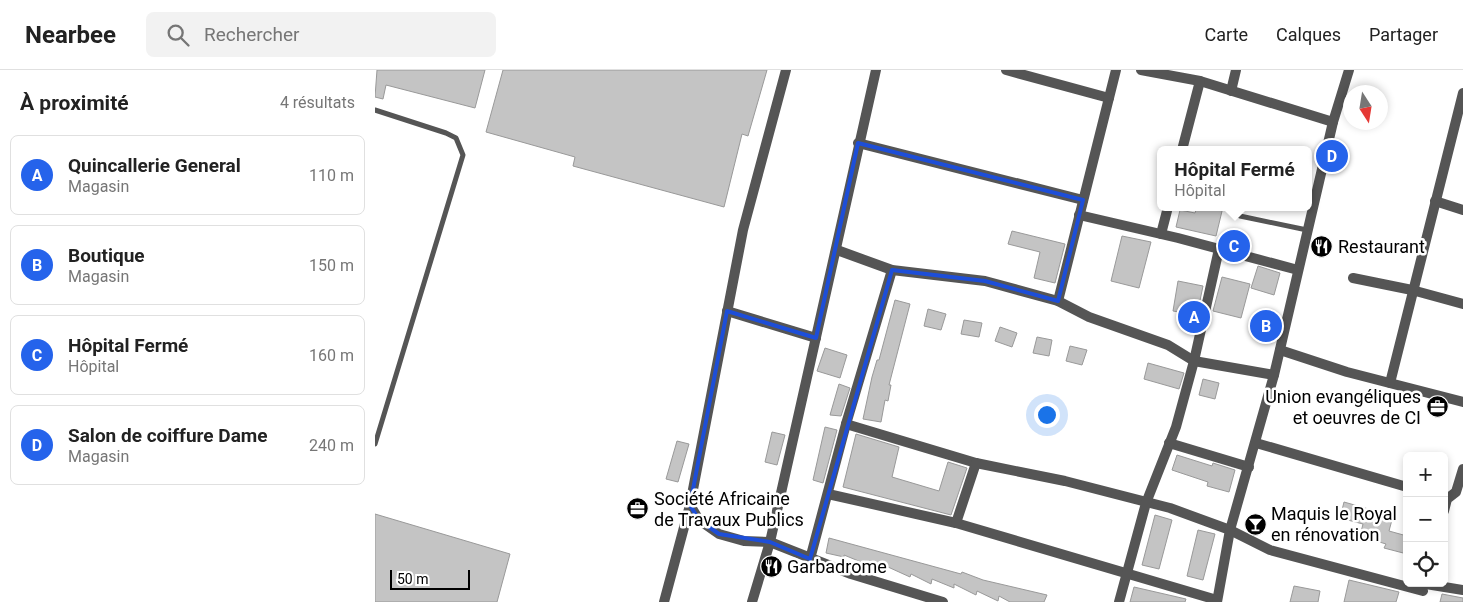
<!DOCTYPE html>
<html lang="fr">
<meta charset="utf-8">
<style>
:root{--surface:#fff;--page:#f2f2f2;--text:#222;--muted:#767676;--line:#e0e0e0;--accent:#2563eb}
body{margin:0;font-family:Roboto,sans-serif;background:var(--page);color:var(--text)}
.controls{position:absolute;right:15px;bottom:15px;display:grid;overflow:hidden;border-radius:8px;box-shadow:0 2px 8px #0003}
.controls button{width:45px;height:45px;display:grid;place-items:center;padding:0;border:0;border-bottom:1px solid var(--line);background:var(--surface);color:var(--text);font:25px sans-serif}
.compass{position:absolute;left:968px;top:15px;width:45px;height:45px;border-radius:50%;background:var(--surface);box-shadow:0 2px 8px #0003;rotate:168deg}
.scale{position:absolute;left:15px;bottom:12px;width:80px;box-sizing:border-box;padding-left:5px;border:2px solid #000;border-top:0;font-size:14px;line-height:18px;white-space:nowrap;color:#000;-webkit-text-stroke:4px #fff;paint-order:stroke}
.you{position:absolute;left:671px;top:344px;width:18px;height:18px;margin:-12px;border:4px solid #fff;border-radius:50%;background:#1a73e8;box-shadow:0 0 0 8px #1a73e833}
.badge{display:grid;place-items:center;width:32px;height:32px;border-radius:50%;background:var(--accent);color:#fff;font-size:16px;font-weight:700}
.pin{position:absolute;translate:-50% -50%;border:2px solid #fff;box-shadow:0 1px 5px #0006}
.popup{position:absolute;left:782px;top:76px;width:155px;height:65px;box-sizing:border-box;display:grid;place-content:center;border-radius:8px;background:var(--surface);filter:drop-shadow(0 1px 4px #0005);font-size:16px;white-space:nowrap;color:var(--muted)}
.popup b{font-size:19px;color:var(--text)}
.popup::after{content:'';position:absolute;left:50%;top:100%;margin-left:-10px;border:10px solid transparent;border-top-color:var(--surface)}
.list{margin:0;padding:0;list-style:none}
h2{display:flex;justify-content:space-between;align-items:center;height:65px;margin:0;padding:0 20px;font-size:21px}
h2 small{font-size:16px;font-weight:400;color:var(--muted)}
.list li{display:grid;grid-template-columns:32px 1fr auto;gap:15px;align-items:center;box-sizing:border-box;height:80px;margin:0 10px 10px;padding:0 10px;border:1px solid var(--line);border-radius:8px}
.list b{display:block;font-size:19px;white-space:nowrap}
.list p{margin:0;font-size:16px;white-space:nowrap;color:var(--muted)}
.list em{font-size:16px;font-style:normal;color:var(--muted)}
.icon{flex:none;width:28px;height:28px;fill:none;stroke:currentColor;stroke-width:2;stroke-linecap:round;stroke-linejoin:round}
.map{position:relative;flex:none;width:1088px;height:532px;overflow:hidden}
header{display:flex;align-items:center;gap:30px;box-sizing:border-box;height:70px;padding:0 25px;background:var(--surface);border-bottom:1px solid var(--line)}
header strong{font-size:24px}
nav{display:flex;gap:28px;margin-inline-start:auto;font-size:18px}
.search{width:350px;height:45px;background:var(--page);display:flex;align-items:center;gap:12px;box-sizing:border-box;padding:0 18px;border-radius:8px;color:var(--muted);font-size:19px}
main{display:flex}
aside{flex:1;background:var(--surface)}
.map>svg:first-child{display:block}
</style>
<header>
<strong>Nearbee</strong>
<div class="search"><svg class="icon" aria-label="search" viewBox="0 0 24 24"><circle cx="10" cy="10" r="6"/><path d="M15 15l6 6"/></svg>Rechercher</div>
<nav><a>Carte</a><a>Calques</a><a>Partager</a></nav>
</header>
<main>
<aside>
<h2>À proximité<small>4 résultats</small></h2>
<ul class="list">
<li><span class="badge">A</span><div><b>Quincallerie General</b><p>Magasin</p></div><em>110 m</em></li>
<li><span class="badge">B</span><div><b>Boutique</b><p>Magasin</p></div><em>150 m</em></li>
<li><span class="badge">C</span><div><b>Hôpital Fermé</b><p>Hôpital</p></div><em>160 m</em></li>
<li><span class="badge">D</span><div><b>Salon de coiffure Dame</b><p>Magasin</p></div><em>240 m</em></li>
</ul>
</aside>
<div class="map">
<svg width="1088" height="532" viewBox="0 0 1088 532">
<rect width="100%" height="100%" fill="#fff"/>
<g fill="#c4c4c4" stroke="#999">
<polygon points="2,0 110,0 100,38 11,15 8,29 0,27"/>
<polygon points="128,0 392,0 373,66 367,64 349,137 198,96 200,87 111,62"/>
<polygon points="822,137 848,137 841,166 801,157 805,140 820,143"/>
<polygon points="637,161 690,174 680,213 659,208 665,182 633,174"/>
<polygon points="747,166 776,172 764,218 736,211"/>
<polygon points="883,196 905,203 899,225 876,218"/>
<polygon points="847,207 875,214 866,248 838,241"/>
<polygon points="803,211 828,216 822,245 798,241"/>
<polygon points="520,230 535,234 514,315 516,315 513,331 510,330 506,352 488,349 497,307 502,290 504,290"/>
<polygon points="553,239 571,244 566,260 549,256"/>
<polygon points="589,250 607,253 604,267 586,264"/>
<polygon points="625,257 642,263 637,277 620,271"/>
<polygon points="662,267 677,270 674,286 658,283"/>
<polygon points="695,276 712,280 707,295 691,291"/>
<polygon points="450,278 472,285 465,308 442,301"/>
<polygon points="773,293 809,303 804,319 769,309"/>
<polygon points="828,309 844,313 840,329 824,325"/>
<polygon points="464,314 475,318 466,346 455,345"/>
<polygon points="450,357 462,360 448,413 438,410"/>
<polygon points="397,362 410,365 402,395 390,392"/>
<polygon points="481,364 524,377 517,407 564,421 573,392 592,398 576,445 468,417"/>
<polygon points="302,371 314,374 303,412 291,409"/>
<polygon points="802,385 837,396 838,393 860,400 854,422 832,416 833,412 797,400"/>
<polygon points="969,432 1018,446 1014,461 1032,466 1032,484 1009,478 1011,474 985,466 988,454 965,448"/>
<polygon points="0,444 135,484 122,532 0,532"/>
<polygon points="780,445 797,450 784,499 767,495"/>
<polygon points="823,460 840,464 828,510 812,506"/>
<polygon points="454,468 586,504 587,502 608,510 672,525 669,532 635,532 624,526 623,531 602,521 601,525 579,514 579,518 557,509 556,514 536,504 535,507 513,497 512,500 492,491 491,494 469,485 469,487 451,483"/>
<polygon points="974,510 1024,522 1021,532 969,532"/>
<polygon points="919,516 945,521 943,532 915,532"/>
<polygon points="759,517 811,529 810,532 755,532"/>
<polygon points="1067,524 1088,528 1088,532 1065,532"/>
</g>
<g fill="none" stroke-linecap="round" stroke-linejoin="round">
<g stroke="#555" stroke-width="5">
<polyline points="0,40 71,63 81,68 88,85 0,374"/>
<polyline points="865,146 932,160"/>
</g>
<g stroke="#555" stroke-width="10">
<polyline points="631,0 734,28"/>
<polyline points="766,0 825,11 958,52"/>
<polyline points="856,21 861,0"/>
<polyline points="483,73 708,130"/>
<polyline points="807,80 825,11"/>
<polyline points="1060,131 1088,140"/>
<polyline points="704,145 803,168 923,200"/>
<polyline points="786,164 793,137"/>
<polyline points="462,180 517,200 610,211 683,231 714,247 793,275 819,291 899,305"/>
<polyline points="978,208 1037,220 1088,234"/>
<polyline points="683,231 741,0"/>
<polyline points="352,241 441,268"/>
<polyline points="905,280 972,302 1088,332"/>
<polyline points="1015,313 1088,23"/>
<polyline points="471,354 601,393 690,411 795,438 855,460 895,480 1048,521"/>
<polyline points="794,373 874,397"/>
<polyline points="881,373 1032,417"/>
<polyline points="453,424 581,453 842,530"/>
<polyline points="315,435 324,450 344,464 369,471 395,472 476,504 568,532"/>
<polyline points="1069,441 1072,429 1081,422 1088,399"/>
<polyline points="581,453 601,393"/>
<polyline points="435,489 471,354 517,200"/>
<polyline points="1051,514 1088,520"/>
<polyline points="289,532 315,435 368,160 411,0"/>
<polyline points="377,532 395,472 501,0"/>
<polyline points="744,532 771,433 801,357 819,291 844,179"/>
<polyline points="842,532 855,460 899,305 958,52 974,0"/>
</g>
</g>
<path fill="none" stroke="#1d4ed8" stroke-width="4" stroke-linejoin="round" d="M483,73L708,130L683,231L610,211L517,200L435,489L395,472L344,464L324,450L315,435L352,241L441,268Z"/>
<defs>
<symbol id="restaurant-disc" viewBox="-11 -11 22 22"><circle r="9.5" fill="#000" stroke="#fff"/><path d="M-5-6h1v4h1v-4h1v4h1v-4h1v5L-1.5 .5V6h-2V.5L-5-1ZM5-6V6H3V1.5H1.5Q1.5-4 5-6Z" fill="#fff"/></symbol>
<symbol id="office-disc" viewBox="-11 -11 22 22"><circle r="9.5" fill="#000" stroke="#fff"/><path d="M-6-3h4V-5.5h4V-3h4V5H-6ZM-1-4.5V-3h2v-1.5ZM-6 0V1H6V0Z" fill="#fff"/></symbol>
<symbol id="bar-disc" viewBox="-11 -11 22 22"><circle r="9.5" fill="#000" stroke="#fff"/><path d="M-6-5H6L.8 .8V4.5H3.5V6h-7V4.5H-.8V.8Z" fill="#fff"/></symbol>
</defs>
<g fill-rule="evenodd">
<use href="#restaurant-disc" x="934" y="164" width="25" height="25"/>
<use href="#office-disc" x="1050" y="324" width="25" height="25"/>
<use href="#office-disc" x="250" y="426" width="25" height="25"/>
<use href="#bar-disc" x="868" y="442" width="25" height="25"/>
<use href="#restaurant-disc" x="384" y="484" width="25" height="25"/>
</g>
<g text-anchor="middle" stroke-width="5" stroke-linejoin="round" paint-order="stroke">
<g font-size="18" fill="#000" stroke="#fff" text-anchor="start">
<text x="963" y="183">Restaurant</text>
<text x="1046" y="333" text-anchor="end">Union evangéliques<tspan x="1046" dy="21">et oeuvres de CI</tspan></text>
<text x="279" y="435">Société Africaine<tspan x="279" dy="21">de Travaux Publics</tspan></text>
<text x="896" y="450">Maquis le Royal<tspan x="896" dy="21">en rénovation</tspan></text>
<text x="412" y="503">Garbadrome</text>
</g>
</g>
</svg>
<div class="controls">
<button>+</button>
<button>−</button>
<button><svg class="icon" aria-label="locate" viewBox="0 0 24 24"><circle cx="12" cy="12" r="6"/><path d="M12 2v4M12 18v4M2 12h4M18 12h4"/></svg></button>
</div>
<svg class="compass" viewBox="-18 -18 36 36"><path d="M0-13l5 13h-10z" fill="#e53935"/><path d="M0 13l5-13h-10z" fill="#767676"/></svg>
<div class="scale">50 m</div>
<div class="you"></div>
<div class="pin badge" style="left:819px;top:247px">A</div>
<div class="pin badge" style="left:891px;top:256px">B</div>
<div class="pin badge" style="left:859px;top:176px">C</div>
<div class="popup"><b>Hôpital Fermé</b>Hôpital</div>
<div class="pin badge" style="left:957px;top:86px">D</div>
</div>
</main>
